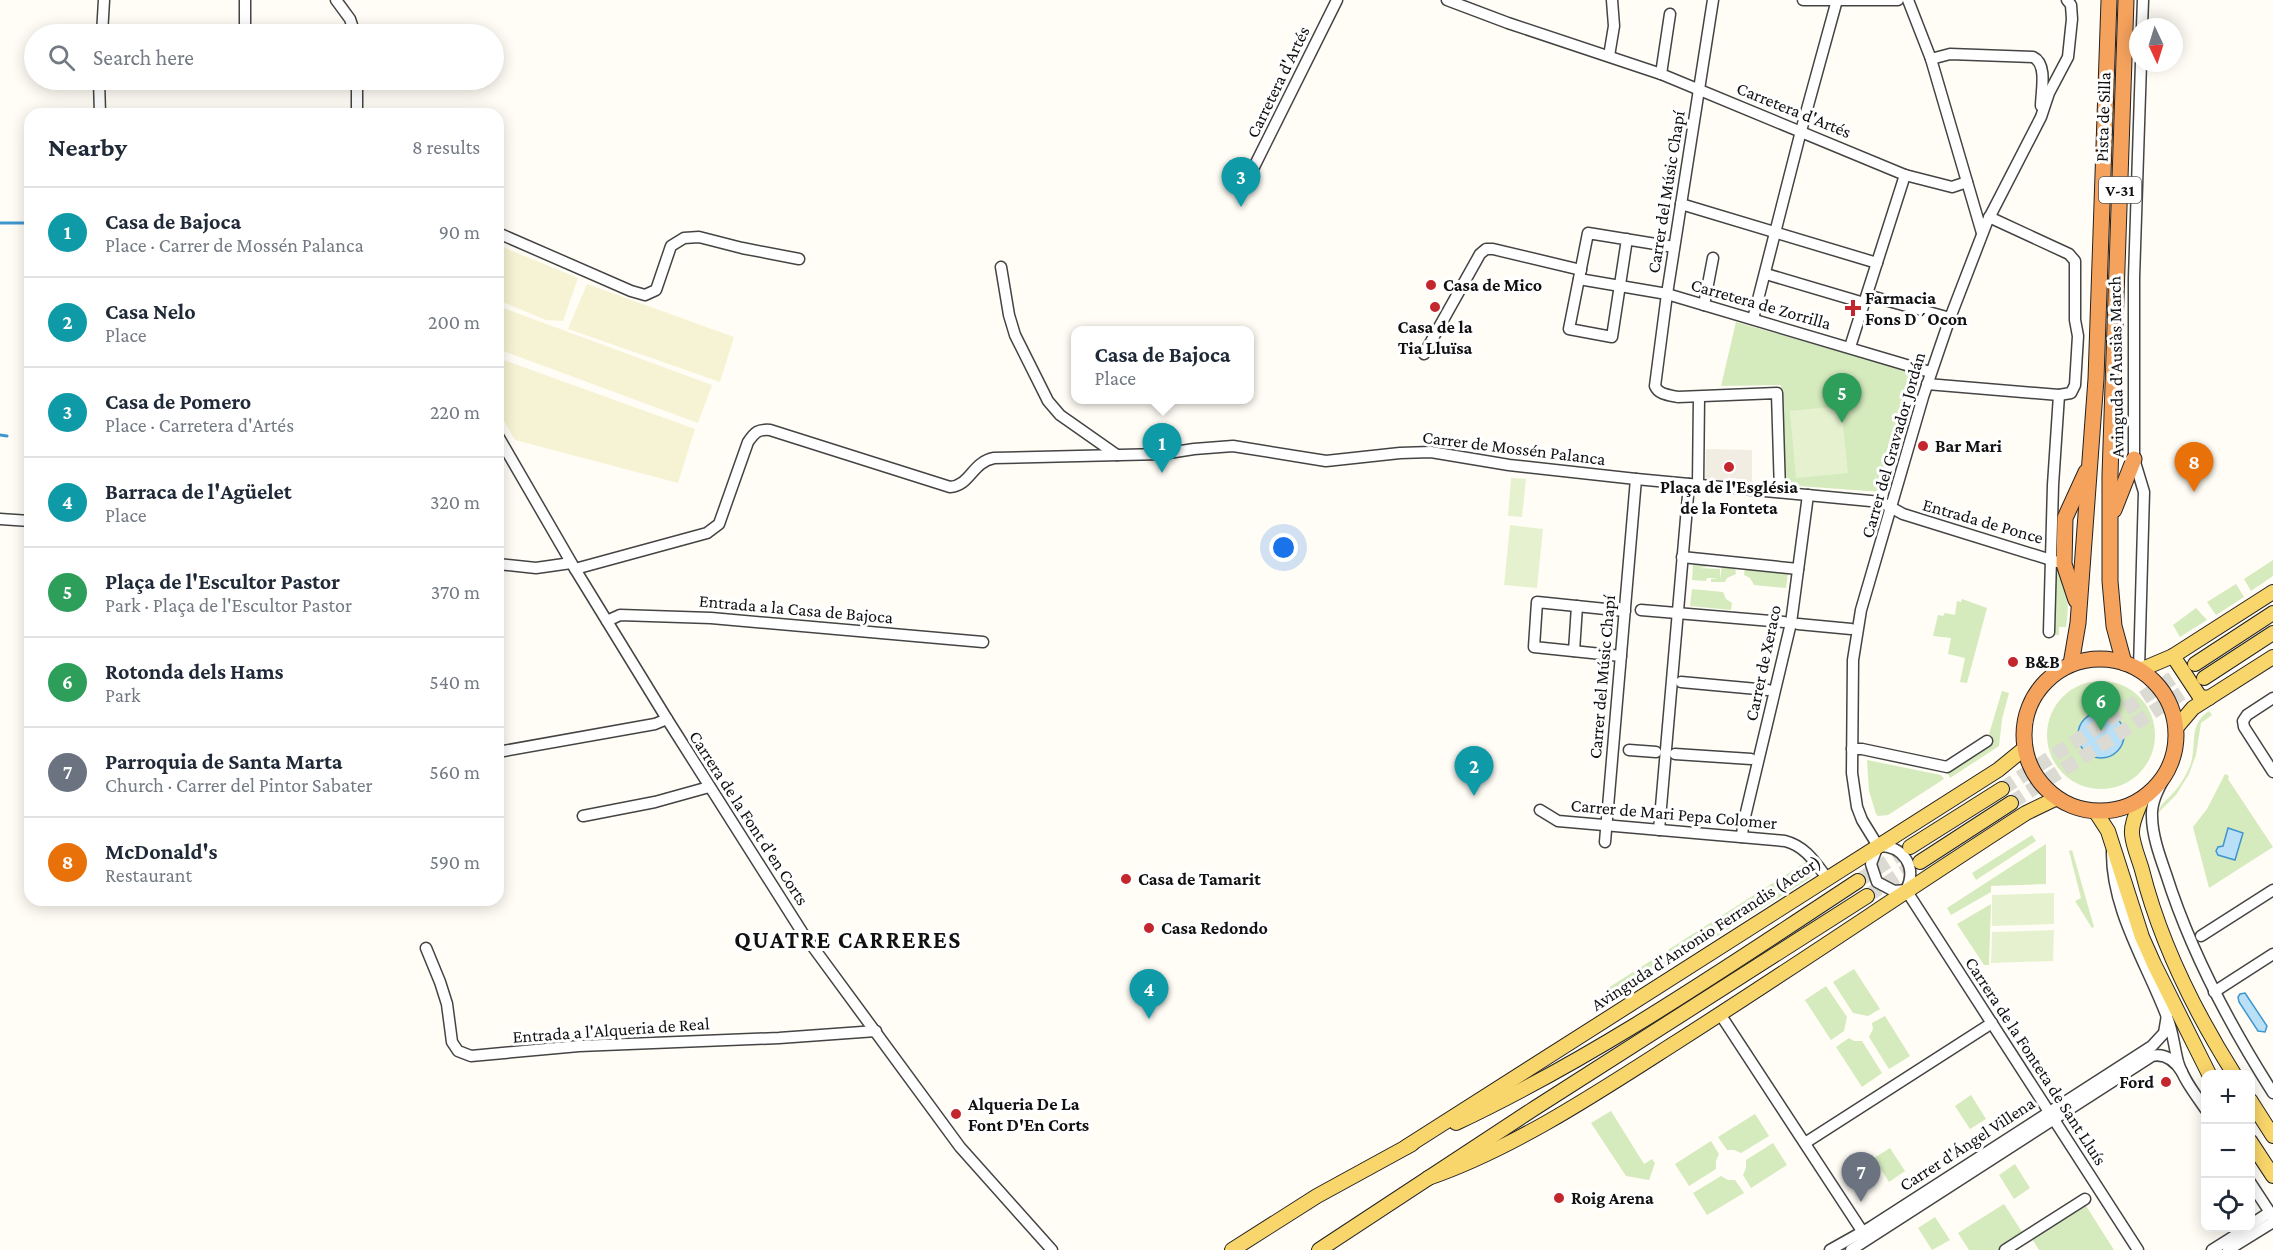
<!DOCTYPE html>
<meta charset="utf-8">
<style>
:root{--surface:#fff;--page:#f6f6f7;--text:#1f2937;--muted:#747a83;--line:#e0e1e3;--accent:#ea580c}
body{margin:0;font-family:"Crimson Pro",serif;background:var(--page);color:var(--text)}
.controls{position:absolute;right:18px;bottom:18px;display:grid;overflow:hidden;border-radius:12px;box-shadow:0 3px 15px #0003}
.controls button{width:54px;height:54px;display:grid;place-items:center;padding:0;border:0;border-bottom:2px solid var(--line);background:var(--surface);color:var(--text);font:30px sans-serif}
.compass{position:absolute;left:2129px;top:18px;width:54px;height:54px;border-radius:50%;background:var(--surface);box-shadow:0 3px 15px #0003;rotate:176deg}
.you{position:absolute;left:1284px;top:548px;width:21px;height:21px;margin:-15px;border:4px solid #fff;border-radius:50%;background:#1a73e8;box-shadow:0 0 0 9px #1a73e833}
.badge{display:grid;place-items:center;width:39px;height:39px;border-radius:50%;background:var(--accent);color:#fff;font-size:20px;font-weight:700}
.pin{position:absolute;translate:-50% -50px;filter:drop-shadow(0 2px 3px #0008)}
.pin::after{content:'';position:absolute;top:32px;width:21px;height:18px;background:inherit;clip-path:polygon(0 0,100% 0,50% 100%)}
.popup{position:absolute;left:1071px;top:326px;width:183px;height:78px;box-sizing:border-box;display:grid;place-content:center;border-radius:12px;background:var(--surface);filter:drop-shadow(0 2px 4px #0005);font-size:20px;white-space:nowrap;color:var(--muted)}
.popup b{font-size:22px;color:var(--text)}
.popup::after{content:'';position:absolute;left:50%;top:100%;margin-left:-12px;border:12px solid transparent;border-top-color:var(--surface)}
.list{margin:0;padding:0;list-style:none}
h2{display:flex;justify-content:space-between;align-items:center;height:78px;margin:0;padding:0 24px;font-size:26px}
h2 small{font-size:20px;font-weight:400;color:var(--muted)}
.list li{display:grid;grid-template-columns:39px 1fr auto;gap:18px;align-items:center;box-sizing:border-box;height:90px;padding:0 24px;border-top:2px solid var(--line)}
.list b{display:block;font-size:22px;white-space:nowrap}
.list p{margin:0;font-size:20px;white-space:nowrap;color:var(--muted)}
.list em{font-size:20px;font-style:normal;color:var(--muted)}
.icon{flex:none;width:33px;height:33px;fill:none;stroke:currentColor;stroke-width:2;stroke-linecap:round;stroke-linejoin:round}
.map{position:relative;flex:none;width:2273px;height:1250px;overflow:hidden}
.search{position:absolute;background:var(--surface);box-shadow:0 3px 15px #0003;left:24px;top:24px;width:480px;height:66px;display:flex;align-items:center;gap:15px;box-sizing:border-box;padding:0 21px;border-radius:33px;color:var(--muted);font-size:22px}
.panel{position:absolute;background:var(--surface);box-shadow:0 3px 15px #0003;left:24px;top:108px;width:480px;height:798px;border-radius:18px}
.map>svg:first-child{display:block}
</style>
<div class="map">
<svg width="2273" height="1250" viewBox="0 0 2273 1250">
<rect width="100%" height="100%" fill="#fffdf5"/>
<g fill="#f6f3d4">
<polygon points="498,245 578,278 563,321 546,320 498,300"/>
<polygon points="587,284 734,337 720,382 568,329"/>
<polygon points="498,306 712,385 698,423 498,349"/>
<polygon points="498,358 695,429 678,483 515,440 498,410"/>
</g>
<g fill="#d5ebbd">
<polygon points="1736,322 1915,373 1882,492 1784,485 1781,385 1721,386"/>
<polygon points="2273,560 2273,576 2251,591 2244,579"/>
<polygon points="1693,563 1707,564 1707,567 1698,568 1720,569 1720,579 1722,566 1735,567 1736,574 1727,578 1725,582 1711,582 1711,579 1718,578 1707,578 1706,581 1692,580"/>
<path d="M2058,567C2067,592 2070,601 2066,627H2059V635H2054L2056,571Z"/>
<polygon points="1745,568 1788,572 1786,588 1754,585 1750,578 1744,575"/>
<polygon points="2236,584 2244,597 2216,615 2207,602"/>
<polygon points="1692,589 1723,592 1726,599 1732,603 1731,610 1690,606"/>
<polygon points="1962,599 1987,608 1967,683 1960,682 1965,658 1948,654 1951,638 1933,636 1938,615 1943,616 1945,613 1955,615 1957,601 1961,602"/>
<polygon points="2196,608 2207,620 2180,637 2173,625"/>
<circle cx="2101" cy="735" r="54"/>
<polygon points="2002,691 2009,693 2002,719 1999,746 1950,778 1947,772 1994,742 1989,734"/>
<path d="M2209,711L2212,715L2201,723L2196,755L2189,774L2176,795L2158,813C2160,804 2169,798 2175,791C2181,784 2186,775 2190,766C2198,744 2187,726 2209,711Z"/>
<polygon points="1867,760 1941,775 1944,779 1888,815 1878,816 1876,814 1869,791"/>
<polygon points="2225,774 2229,776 2228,779 2273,847 2209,888 2193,827 2207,809"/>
<polygon points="2032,835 2036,841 1976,880 1972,873"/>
<polygon points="2046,844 2046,884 1991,886 1991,892 1951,915 1947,908"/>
<polygon points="2072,850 2094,927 2092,928 2075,901 2081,898 2069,851"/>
<polygon points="1806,862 1812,873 1810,878 1608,1005 1608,988"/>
<polygon points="1991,904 1989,965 1984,965 1957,924"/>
<polygon points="1854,969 1880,1009 1868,1016 1853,1013 1833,982"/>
<polygon points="1826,986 1847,1017 1844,1031 1831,1040 1805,1000"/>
<polygon points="1885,1016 1910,1056 1889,1069 1869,1037 1873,1029 1872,1023"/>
<polygon points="1849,1038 1854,1041 1862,1041 1882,1073 1862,1087 1836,1047"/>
<polygon points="1971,1095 1986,1119 1970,1129 1955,1106"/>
<polygon points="1611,1111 1644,1164 1652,1159 1655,1163 1649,1180 1626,1176 1591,1123"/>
<polygon points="1755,1114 1769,1136 1741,1153 1734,1150 1727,1150 1718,1137"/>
<polygon points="1711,1141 1719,1154 1716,1161 1716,1169 1689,1186 1675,1164"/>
<polygon points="1773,1143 1787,1165 1751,1188 1743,1175 1746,1168 1746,1160"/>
<polygon points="1890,1148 1905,1171 1889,1182 1874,1158"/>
<polygon points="2015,1164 2030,1188 2014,1199 1999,1175"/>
<polygon points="1721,1176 1728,1180 1735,1180 1744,1193 1707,1215 1693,1193"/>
<polygon points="2083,1201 2114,1250 2039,1250 2030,1236"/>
<polygon points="2004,1204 2024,1235 2000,1250 1969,1250 1958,1233"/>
<polygon points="1935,1217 1950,1240 1932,1250 1918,1228"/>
</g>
<g fill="#e6f2cf">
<polygon points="1841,406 1848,473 1796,478 1790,411"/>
<polygon points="1511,478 1526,479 1522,517 1508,516"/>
<polygon points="1510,525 1543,529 1537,588 1504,585"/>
<polygon points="2054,893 2054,924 1992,926 1992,895"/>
<polygon points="2054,930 2053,961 1991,963 1992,932"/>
</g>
<polygon fill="#f1ede2" points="1706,449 1752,450 1752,483 1705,481"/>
<g fill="#b9e0f7" stroke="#3f96cf" stroke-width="1.5">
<circle cx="2101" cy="735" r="23"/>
<polygon points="2228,828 2243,833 2235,860 2218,855 2216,851 2218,847 2223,846"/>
<polygon points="2245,993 2267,1026 2265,1032 2258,1031 2239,1002 2238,997 2240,994"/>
</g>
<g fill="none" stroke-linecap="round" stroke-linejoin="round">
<g stroke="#3f96cf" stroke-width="3">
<polyline points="0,223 30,223"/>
<polyline points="0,435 7,436"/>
</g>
<g stroke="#dbdad3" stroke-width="14" stroke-dasharray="14 7" stroke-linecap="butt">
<polyline points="2002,789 2193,665"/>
<polyline points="2011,803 2201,681"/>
<polyline points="1858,881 1910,847"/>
<polyline points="1867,896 1918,863"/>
</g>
<defs>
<g id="minor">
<polyline points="245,0 245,34"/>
<polyline points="336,0 350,19 355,34"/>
<polyline points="1447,0 1508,23 1661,74 1905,175 1952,187 1967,182"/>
<path d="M1713,0L1667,294L1655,386C1659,395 1669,395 1678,397L1777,393L1780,492"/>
<polyline points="1803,0 1898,0"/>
<polyline points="1908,0 1931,59 1982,233"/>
<polyline points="2142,27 2143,0"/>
<polyline points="102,34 104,0"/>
<polyline points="1609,56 1614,26 1612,0"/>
<path d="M1931,59L1950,54L2033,57C2048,64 2041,92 2041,106"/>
<polyline points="1661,74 1670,14"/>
<polyline points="99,80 100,114"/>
<polyline points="357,80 357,114"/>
<polyline points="1248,179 1337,0"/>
<polyline points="1681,204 1877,263"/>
<polyline points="498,233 631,291 645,295 656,290 671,246 684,238 699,237 742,248 799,259"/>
<polyline points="1627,239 1612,337 1569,329 1588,233 1674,247"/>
<polyline points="1001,267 1009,315 1015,335 1048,401 1060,415 1117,455"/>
<polyline points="1766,274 1864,303"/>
<polyline points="1579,279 1667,294 1930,372"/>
<polyline points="1867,295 1950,318"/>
<polyline points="1704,305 1713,258"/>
<polyline points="1753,319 1801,131 1837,0"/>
<polyline points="1850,347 1905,175"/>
<polyline points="1424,354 1480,254 1486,249 1493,249 1581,270"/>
<polyline points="1927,384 2059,395 2071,393 2075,385 2078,336 2075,320 2075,261 2069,254 1989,217"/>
<polyline points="498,436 575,569 667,719 802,932 960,1147 1052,1250"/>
<polyline points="1698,484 1699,397"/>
<polyline points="0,519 30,521"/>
<polyline points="1682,557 1798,569"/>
<polyline points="498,564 536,568 571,563"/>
<path d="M575,569L707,533L719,524L748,442C755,432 758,429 770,430L950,487C970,486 972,462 994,458L1162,454L1194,449L1233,446L1326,461L1400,453L1431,452L1509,465L1636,479L1881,502L1903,514L2064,564"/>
<polyline points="1641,610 1784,622"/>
<polyline points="607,621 620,615 711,618 983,642"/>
<polyline points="1798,624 1851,629"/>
<polyline points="2049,632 2053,485 2059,395"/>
<polyline points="1574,651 1577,606"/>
<polyline points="1621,656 1534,647 1537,602 1625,611"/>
<polyline points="2139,669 2144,492 2134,459 2134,278 2141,63"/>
<polyline points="1681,682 1768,690"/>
<polyline points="2273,698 2247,715 2243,721 2244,727 2273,772"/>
<polyline points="1852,749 1862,749 1947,767 1987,741"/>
<polyline points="1629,750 1656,752"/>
<polyline points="498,752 655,724 667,719"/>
<polyline points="1675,754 1751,759"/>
<path d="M2167,773C2160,786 2151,801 2152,816C2152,835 2160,857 2166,874C2191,953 2229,1024 2273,1093"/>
<path d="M1540,810L1558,821L1785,841C1805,846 1815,862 1827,878"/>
<polyline points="583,816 655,802 709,787"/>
<polyline points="1659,830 1689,484"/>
<polyline points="1742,837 1743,825 1791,623 1808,495"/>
<polyline points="1605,842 1636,479"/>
<polyline points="1878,846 1862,820 1857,807 1852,773 1853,660 1861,610 1923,397 1950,318 1987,222 2041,117 2049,93 2068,57 2072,19 2071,5 2067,0"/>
<path d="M1878,846C1903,845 1918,867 1906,890"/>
<polyline points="1877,848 1871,864 1877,882 1894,891 1906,890"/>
<path d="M2112,851C2111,909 2147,964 2167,1017C2173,1031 2174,1047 2178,1062C2183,1079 2196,1095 2206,1110"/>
<polyline points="1906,890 2138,1250"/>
<polyline points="2201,936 2273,890"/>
<polyline points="426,948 440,982 447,1004 452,1042 458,1051 471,1056 579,1046 779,1038 876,1031"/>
<polyline points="2214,992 2273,954"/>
<polyline points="1720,1014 1866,1237"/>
<polyline points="1805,1143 1992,1023"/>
<polyline points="2250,1182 2273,1217"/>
<polyline points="2250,1225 2270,1212"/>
<polyline points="1830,1250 1871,1227 2152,1046 2164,1033 2167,1015"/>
<path d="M1851,1250L2152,1056C2165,1053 2175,1061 2182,1072"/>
<polyline points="2005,1250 2085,1199"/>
<polyline points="2212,1250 2247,1228"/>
<polyline points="2228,1250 2273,1222"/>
</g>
<g id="major">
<polyline points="2173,656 2200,697 2209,698"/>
<polyline points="2195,664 2273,613"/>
<polyline points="2140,670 2173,656 2273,592"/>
<polyline points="2204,678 2273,633"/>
<polyline points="2176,728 2193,708 2273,657"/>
<path d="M2142,799C2138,810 2131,823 2132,834C2133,846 2139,859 2142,870C2160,942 2195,1012 2234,1074"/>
<polyline points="2095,811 2108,831 2142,937 2154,964 2209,1074"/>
<polyline points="1910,847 2002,789"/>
<polyline points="1920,862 2011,803"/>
<polyline points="2250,1100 2273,1136"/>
<path d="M1456,1123C1598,1056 1727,967 1858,881"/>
<polyline points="2250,1141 2273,1176"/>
<polyline points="1406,1147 1998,770 2025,748"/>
<path d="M1428,1178C1513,1149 1600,1091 1675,1043C1793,968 1908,889 2026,813L2057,798"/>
<polyline points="1232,1250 1317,1196 1412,1144"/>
<polyline points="1319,1250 1535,1108 1867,896"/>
</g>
<g id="highway">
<polyline points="2114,510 2134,459"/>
<polyline points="2076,600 2064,564 2065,518 2086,472"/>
<circle cx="2100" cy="735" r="76"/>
<polyline points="2124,663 2114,626 2110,581 2110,475 2126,0"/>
<polyline points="2071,664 2078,623 2096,379 2109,0"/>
</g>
</defs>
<use href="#minor" stroke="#444" stroke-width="13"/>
<use href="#major" stroke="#222" stroke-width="16"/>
<use href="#highway" stroke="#222" stroke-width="17"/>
<use href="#minor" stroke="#fff" stroke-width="10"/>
<use href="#major" stroke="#f9d66b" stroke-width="14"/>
<use href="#highway" stroke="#f5a25d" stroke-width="15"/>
</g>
<g fill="#c4262e" stroke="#fff" stroke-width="2">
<circle cx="1431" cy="285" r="6"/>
<circle cx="1435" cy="307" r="6"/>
<path d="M1850 299h6v6h6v6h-6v6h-6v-6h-6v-6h6z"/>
<circle cx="1923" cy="446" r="6"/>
<circle cx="1729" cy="467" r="6"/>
<circle cx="2013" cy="662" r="6"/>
<circle cx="1126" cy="879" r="6"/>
<circle cx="1149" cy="928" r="6"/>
<circle cx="2166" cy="1082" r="6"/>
<circle cx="956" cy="1114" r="6"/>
<circle cx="1559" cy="1198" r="6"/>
</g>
<g text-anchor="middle" stroke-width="6" stroke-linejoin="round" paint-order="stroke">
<rect fill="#fff" stroke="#585858" stroke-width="1.5" x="2099" y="177" width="42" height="26" rx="4.5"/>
<g font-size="16" font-weight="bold" fill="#111">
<text x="2120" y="196">V-31</text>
</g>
<g font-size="18" fill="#111" stroke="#fff">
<text transform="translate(1278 82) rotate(-64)" y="6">Carretera d'Artés</text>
<text transform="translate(1794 110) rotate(22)" y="6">Carretera d'Artés</text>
<text transform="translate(2103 117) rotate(-88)" y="6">Pista de Silla</text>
<text transform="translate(1666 192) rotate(-81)" y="6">Carrer del Músic Chapí</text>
<text transform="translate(1761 304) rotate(16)" y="6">Carretera de Zorrilla</text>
<text transform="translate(2116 367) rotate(-91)" y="6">Avinguda d'Ausiàs March</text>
<text transform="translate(1893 445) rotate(-74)" y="6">Carrer del Gravador Jordán</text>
<text transform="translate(1514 448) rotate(7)" y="6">Carrer de Mossén Palanca</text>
<text transform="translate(1983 521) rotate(16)" y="6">Entrada de Ponce</text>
<text transform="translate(796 609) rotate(5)" y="6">Entrada a la Casa de Bajoca</text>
<text transform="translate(1763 663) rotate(-78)" y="6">Carrer de Xeraco</text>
<text transform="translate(1602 677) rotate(-85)" y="6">Carrer del Músic Chapí</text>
<text transform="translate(1674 814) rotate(5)" y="6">Carrer de Mari Pepa Colomer</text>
<text transform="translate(749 818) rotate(57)" y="6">Carrera de la Font d'en Corts</text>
<text transform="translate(1706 933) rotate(-33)" y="6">Avinguda d'Antonio Ferrandis (Actor)</text>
<text transform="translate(611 1030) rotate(-4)" y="6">Entrada a l'Alqueria de Real</text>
<text transform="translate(2036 1061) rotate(57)" y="6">Carrera de la Fonteta de Sant Lluís</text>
<text transform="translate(1967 1144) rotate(-33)" y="6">Carrer d'Ángel Villena</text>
</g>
<g font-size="18" font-weight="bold" fill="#111" stroke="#fff" text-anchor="start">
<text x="1443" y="291">Casa de Mico</text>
<text x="1865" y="304">Farmacia<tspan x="1865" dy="21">Fons D´Ocon</tspan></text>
<text x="1435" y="333" text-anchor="middle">Casa de la<tspan x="1435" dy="21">Tia Lluïsa</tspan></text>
<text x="1935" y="452">Bar Mari</text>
<text x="1729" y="493" text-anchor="middle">Plaça de l'Església<tspan x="1729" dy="21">de la Fonteta</tspan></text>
<text x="2025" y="668">B&amp;B</text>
<text x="1138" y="885">Casa de Tamarit</text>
<text x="1161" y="934">Casa Redondo</text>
<text x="2154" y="1088" text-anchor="end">Ford</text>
<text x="968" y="1110">Alqueria De La<tspan x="968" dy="21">Font D'En Corts</tspan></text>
<text x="1571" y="1204">Roig Arena</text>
</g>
<g font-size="24" font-weight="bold" letter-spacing="1.5" fill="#111" stroke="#fff">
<text x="848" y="948">QUATRE CARRERES</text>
</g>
</g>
</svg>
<div class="controls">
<button>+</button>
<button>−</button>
<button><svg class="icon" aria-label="locate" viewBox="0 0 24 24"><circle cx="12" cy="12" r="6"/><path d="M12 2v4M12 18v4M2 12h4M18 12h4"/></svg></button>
</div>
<svg class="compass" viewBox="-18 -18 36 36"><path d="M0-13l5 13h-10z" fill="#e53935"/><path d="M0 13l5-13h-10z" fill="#747a83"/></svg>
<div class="you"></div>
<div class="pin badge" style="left:1162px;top:473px;background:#0f9aa8">1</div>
<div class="popup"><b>Casa de Bajoca</b>Place</div>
<div class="pin badge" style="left:1474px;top:796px;background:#0f9aa8">2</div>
<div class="pin badge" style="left:1241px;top:207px;background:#0f9aa8">3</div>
<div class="pin badge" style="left:1149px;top:1019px;background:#0f9aa8">4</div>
<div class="pin badge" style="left:1842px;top:423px;background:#2e9e5b">5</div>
<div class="pin badge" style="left:2101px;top:731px;background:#2e9e5b">6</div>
<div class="pin badge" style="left:1861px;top:1202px;background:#6b7280">7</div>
<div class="pin badge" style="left:2194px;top:492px;background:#e8710a">8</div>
<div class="search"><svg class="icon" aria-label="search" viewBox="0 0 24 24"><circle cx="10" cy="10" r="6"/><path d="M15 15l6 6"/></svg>Search here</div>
<section class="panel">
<h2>Nearby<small>8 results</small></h2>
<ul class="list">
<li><span class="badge" style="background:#0f9aa8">1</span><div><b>Casa de Bajoca</b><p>Place · Carrer de Mossén Palanca</p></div><em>90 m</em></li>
<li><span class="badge" style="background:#0f9aa8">2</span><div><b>Casa Nelo</b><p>Place</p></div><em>200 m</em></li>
<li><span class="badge" style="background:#0f9aa8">3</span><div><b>Casa de Pomero</b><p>Place · Carretera d'Artés</p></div><em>220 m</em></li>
<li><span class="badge" style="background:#0f9aa8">4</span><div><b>Barraca de l'Agüelet</b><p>Place</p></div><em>320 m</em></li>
<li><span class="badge" style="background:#2e9e5b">5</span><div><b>Plaça de l'Escultor Pastor</b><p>Park · Plaça de l'Escultor Pastor</p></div><em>370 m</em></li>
<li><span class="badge" style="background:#2e9e5b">6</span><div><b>Rotonda dels Hams</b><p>Park</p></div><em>540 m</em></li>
<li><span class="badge" style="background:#6b7280">7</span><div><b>Parroquia de Santa Marta</b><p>Church · Carrer del Pintor Sabater</p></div><em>560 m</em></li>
<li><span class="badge" style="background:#e8710a">8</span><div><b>McDonald's</b><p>Restaurant</p></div><em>590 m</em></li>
</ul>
</section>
</div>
